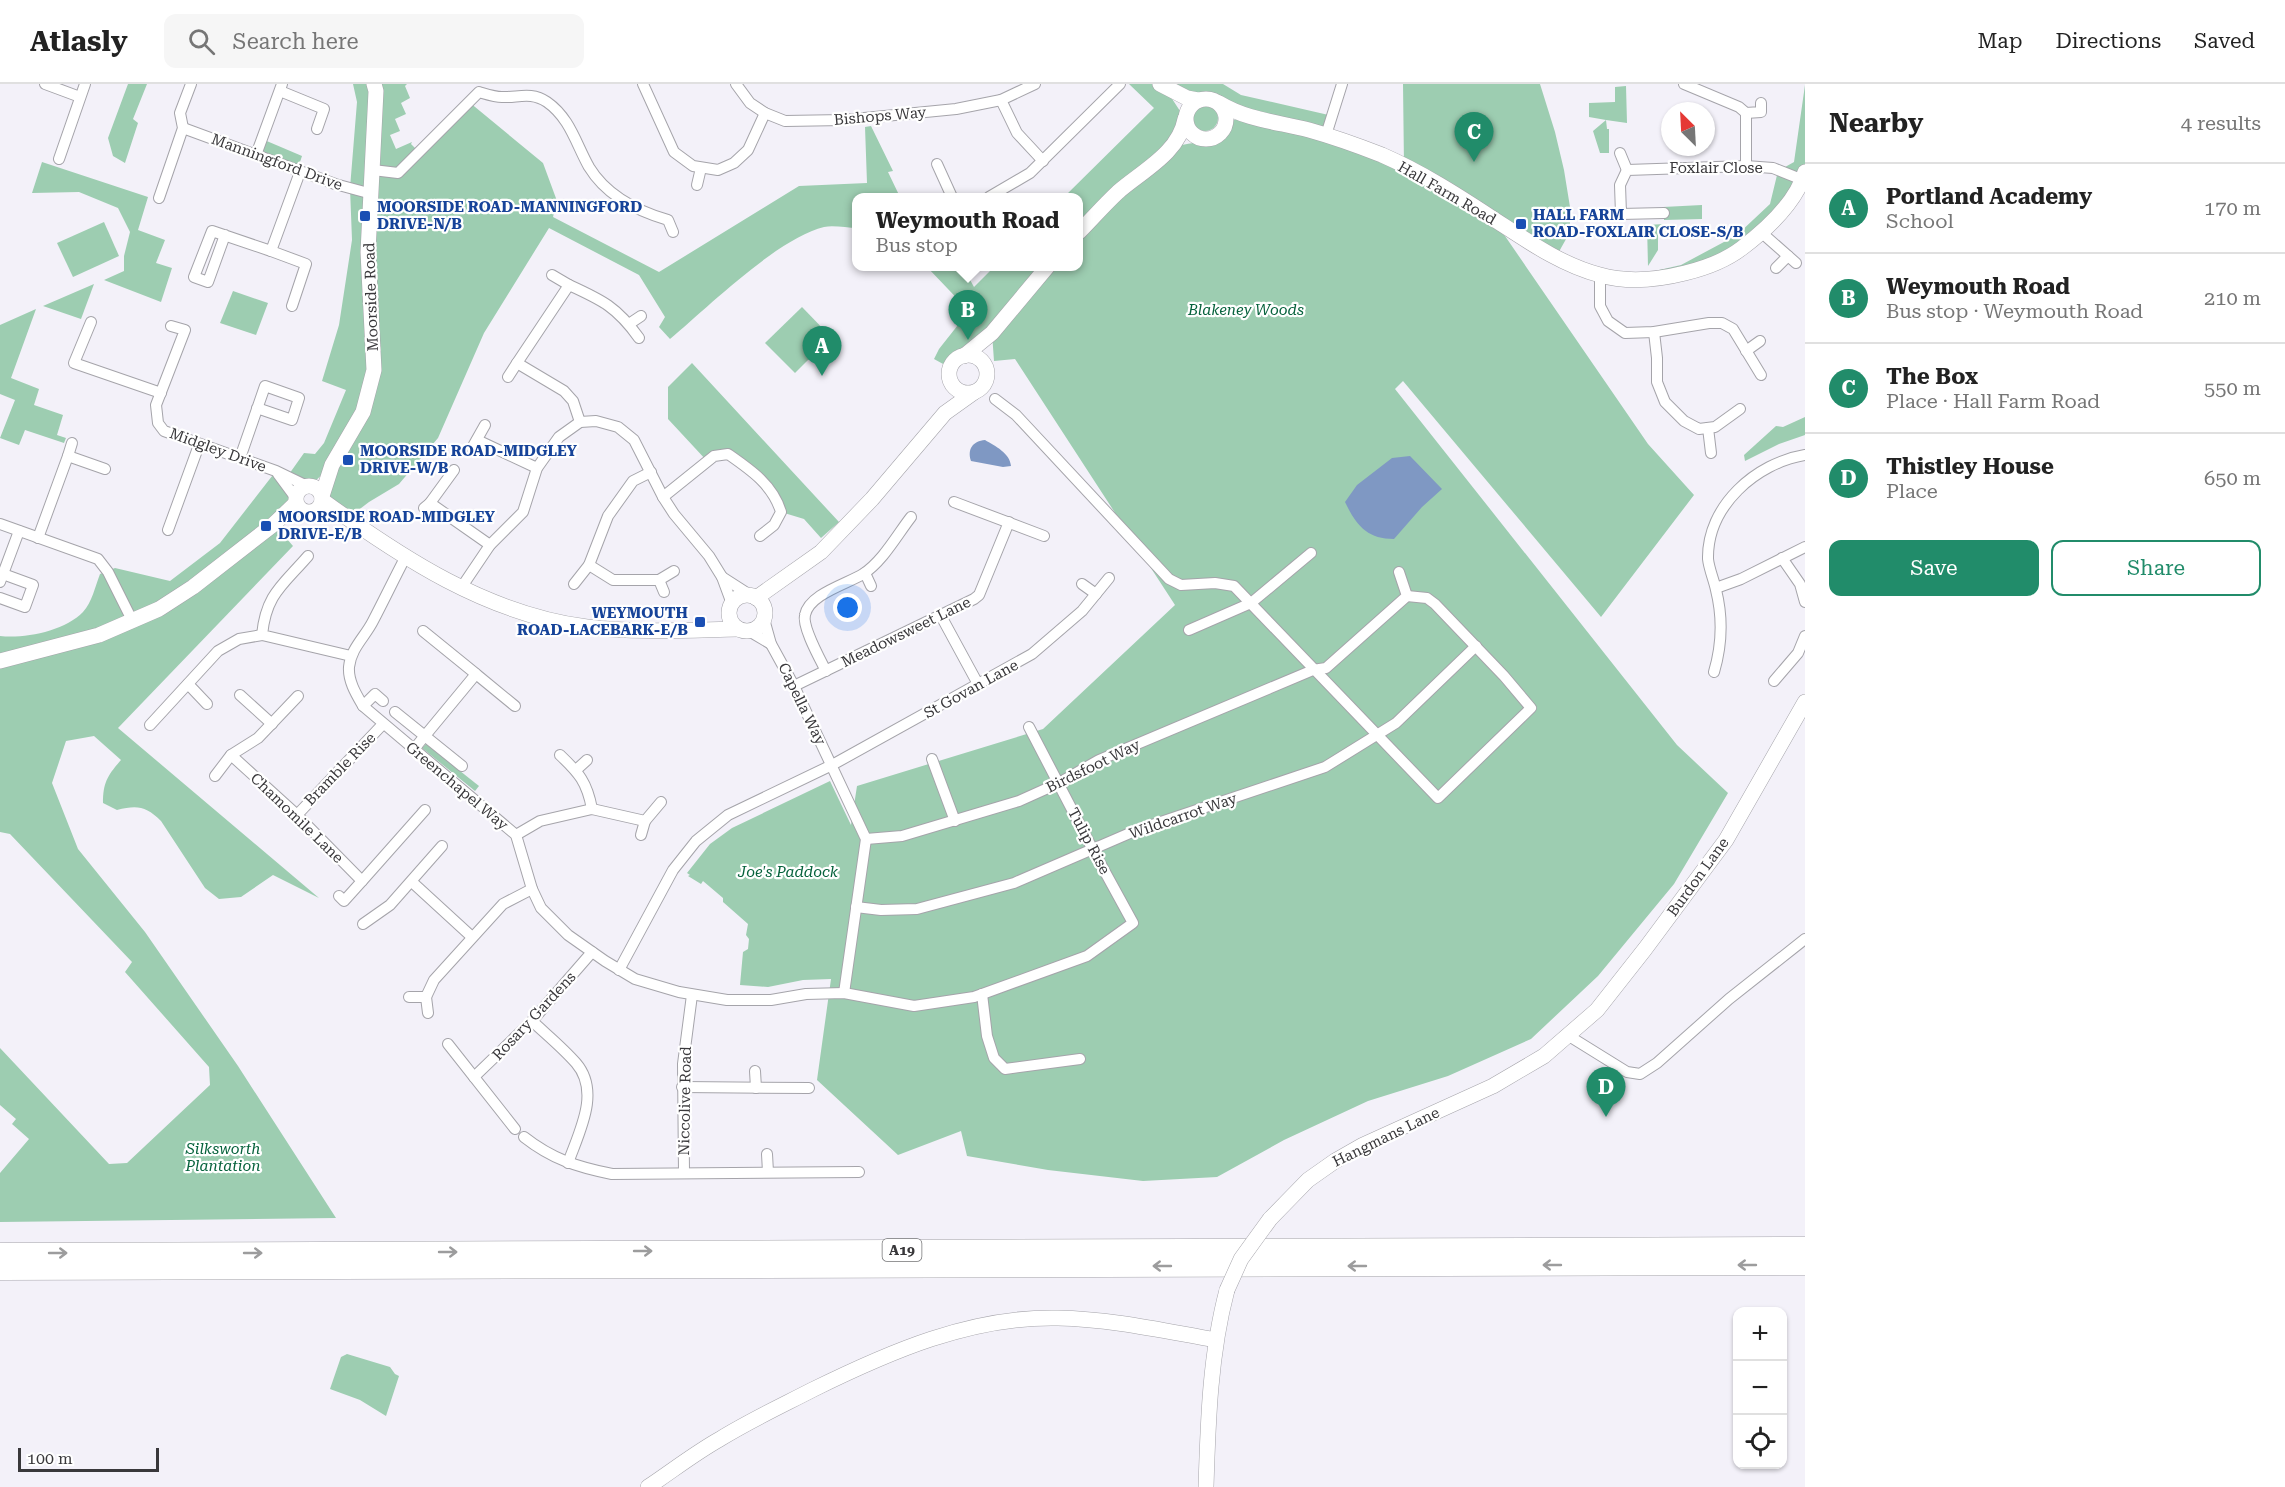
<!DOCTYPE html>
<meta charset="utf-8">
<style>
:root{--surface:#fff;--page:#f6f6f6;--text:#222;--muted:#767676;--line:#e0e0e0;--accent:#218c6a}
body{margin:0;font-family:"Roboto Serif",serif;background:var(--page);color:var(--text)}
.controls{position:absolute;right:18px;bottom:18px;display:grid;overflow:hidden;border-radius:12px;box-shadow:0 2px 4px #0004}
.controls button{width:54px;height:54px;display:grid;place-items:center;padding:0;border:0;border-bottom:2px solid var(--line);background:var(--surface);color:var(--text);font:30px sans-serif}
.compass{position:absolute;left:1661px;top:18px;width:54px;height:54px;border-radius:50%;background:var(--surface);box-shadow:0 2px 4px #0004;rotate:336deg}
.scale{position:absolute;left:18px;bottom:15px;width:141px;box-sizing:border-box;padding-left:6px;border:3px solid #39383b;border-top:0;font-size:16px;line-height:21px;white-space:nowrap;color:#39383b;-webkit-text-stroke:4px #fff;paint-order:stroke}
.you{position:absolute;left:848px;top:524px;width:21px;height:21px;margin:-15px;border:4px solid #fff;border-radius:50%;background:#1a73e8;box-shadow:0 0 0 9px #1a73e833}
.badge{display:grid;place-items:center;width:39px;height:39px;border-radius:50%;background:var(--accent);color:#fff;font-size:20px;font-weight:700}
.pin{position:absolute;translate:-50% -50px;filter:drop-shadow(0 2px 3px #0008)}
.pin::after{content:'';position:absolute;top:32px;width:21px;height:18px;background:inherit;clip-path:polygon(0 0,100% 0,50% 100%)}
.popup{position:absolute;left:852px;top:109px;width:231px;height:78px;box-sizing:border-box;display:grid;place-content:center;border-radius:12px;background:var(--surface);filter:drop-shadow(0 2px 4px #0005);font-size:20px;white-space:nowrap;color:var(--muted)}
.popup b{font-size:22px;color:var(--text)}
.popup::after{content:'';position:absolute;left:50%;top:100%;margin-left:-12px;border:12px solid transparent;border-top-color:var(--surface)}
.list{margin:0;padding:0;list-style:none}
h2{display:flex;justify-content:space-between;align-items:center;height:78px;margin:0;padding:0 24px;font-size:26px}
h2 small{font-size:20px;font-weight:400;color:var(--muted)}
.list li{display:grid;grid-template-columns:39px 1fr auto;gap:18px;align-items:center;box-sizing:border-box;height:90px;padding:0 24px;border-top:2px solid var(--line)}
.list b{display:block;font-size:22px;white-space:nowrap}
.list p{margin:0;font-size:20px;white-space:nowrap;color:var(--muted)}
.list em{font-size:20px;font-style:normal;color:var(--muted)}
.actions{display:flex;gap:12px;padding:18px 24px}
.actions a{flex:1;padding:14px 0;border:2px solid var(--accent);border-radius:12px;text-align:center;font-size:21px;color:var(--accent)}
.actions .main{background:var(--accent);color:#fff}
.icon{flex:none;width:33px;height:33px;fill:none;stroke:currentColor;stroke-width:2;stroke-linecap:round;stroke-linejoin:round}
.map{position:relative;flex:none;width:1805px;height:1403px;overflow:hidden}
header{display:flex;align-items:center;gap:36px;box-sizing:border-box;height:84px;padding:0 30px;background:var(--surface);border-bottom:2px solid var(--line)}
header strong{font-size:28px}
nav{display:flex;gap:33px;margin-inline-start:auto;font-size:21px}
.search{width:420px;height:54px;background:var(--page);display:flex;align-items:center;gap:15px;box-sizing:border-box;padding:0 21px;border-radius:12px;color:var(--muted);font-size:22px}
main{display:flex}
aside{flex:1;background:var(--surface)}
.map>svg:first-child{display:block}
</style>
<header>
<strong>Atlasly</strong>
<div class="search"><svg class="icon" aria-label="search" viewBox="0 0 24 24"><circle cx="10" cy="10" r="6"/><path d="M15 15l6 6"/></svg>Search here</div>
<nav><a>Map</a><a>Directions</a><a>Saved</a></nav>
</header>
<main>
<div class="map">
<svg width="1805" height="1403" viewBox="0 0 1805 1403">
<rect width="100%" height="100%" fill="#f3f1f9"/>
<g fill="#9dcdb1" fill-rule="evenodd">
<polygon points="128,0 147,0 133,35 138,39 125,79 113,72 108,54"/>
<path d="M353,0H407L405,2L410,14L401,19L406,30L395,35L400,47L390,51L396,65L412,58L411,60L419,68L469,18L543,79L557,117L553,133L659,188L799,102L867,99L865,43L871,42L893,87L888,88L900,113H857V144C847,144 834,141 824,143C778,154 708,223 670,255L659,243L665,233L639,191L549,144L484,249L438,354L399,400L369,418L348,434L322,416L331,382L310,402L287,393L304,369L315,370L324,359L346,306L322,297L339,241L352,156L350,104L357,18Z"/>
<path d="M1129,0H1223L1241,11L1333,32L1326,51L1404,82L1403,0H1540L1555,48L1564,86L1570,123V148L1556,173L1458,112L1505,152L1648,360L1694,411L1601,533L1403,297L1395,305L1677,661L1728,709L1674,800L1598,892L1531,955L1448,992L1368,1017L1284,1056L1217,1093L1143,1097L1048,1086L967,1072L961,1047L898,1071L817,996L831,895L803,896L768,903L740,901L743,868L748,865L749,855L746,851L748,840L723,818V814L703,797L701,800L688,792L690,791L687,789L710,760L732,744L830,697L851,741L857,702L1043,645L1175,521L1015,275L994,277L992,249L954,286L934,275L939,265L969,227L927,183H963L974,203L994,183L1079,182V113H1064L1154,24ZM1165,4L1217,17L1253,35L1228,36C1218,55 1201,58 1181,61L1180,27Z"/>
<polygon points="1805,1 1805,96 1734,170 1659,195 1659,186 1681,181 1737,151 1770,120 1778,87 1794,78"/>
<polygon points="1626,2 1627,39 1606,36 1607,45 1609,45 1609,69 1600,69 1593,47 1606,36 1589,33 1589,19 1615,18 1615,3"/>
<circle cx="1205" cy="34" r="13"/>
<polygon points="262,55 302,72 297,87 256,71"/>
<polygon points="42,78 148,113 138,146 165,156 156,179 172,184 161,218 104,196 124,187 124,172 130,148 118,124 79,108 32,109"/>
<polygon points="1702,121 1702,135 1664,136 1663,123"/>
<polygon points="104,138 119,172 73,193 57,159"/>
<polygon points="1664,140 1658,149 1658,166 1648,182 1647,141"/>
<polygon points="94,200 81,235 43,222"/>
<polygon points="233,207 268,219 256,251 220,239"/>
<polygon points="802,223 831,253 795,289 765,259"/>
<polygon points="36,225 11,294 39,305 34,321 63,331 57,351 66,354 64,359 25,346 19,361 0,354 15,316 0,310 0,241"/>
<polygon points="692,279 839,438 821,454 804,435 781,428 777,412 728,370 707,377 668,335 668,303"/>
<polygon points="1805,333 1805,351 1779,360 1745,377 1744,371 1776,342 1783,343"/>
<path d="M276,387L295,413L274,440L293,462L118,644L319,814L273,791L241,813L219,815L205,804L161,737C146,722 137,721 117,726L103,719C103,698 108,691 121,676L94,652L66,657L52,699L78,765L145,848L238,982L336,1134L0,1138V1089L29,1055L12,1040L16,1035L0,1021V964L109,1080L127,1079L210,1001L209,983L125,888L132,878L10,750L0,748V552C24,555 65,547 83,528C92,518 95,503 100,490L115,484L170,497L220,459Z"/>
<polygon points="426,660 479,702 475,707 422,664"/>
<polygon points="347,1270 390,1283 395,1290 399,1292 386,1332 360,1316 330,1305 341,1273"/>
</g>
<g fill="#7f98c3">
<path d="M985,356C995,362 1010,369 1011,382L1003,383L971,377C967,365 973,357 985,356Z"/>
<path d="M1410,372L1442,405L1422,423L1394,455C1367,455 1356,441 1345,418L1357,401L1392,374Z"/>
</g>
<g fill="none" stroke-linecap="round" stroke-linejoin="round">
<defs>
<g id="street">
<polyline points="45,0 80,13"/>
<polyline points="643,0 674,68 693,82 718,86 734,79 748,66 765,29"/>
<polyline points="736,0 750,19 765,29 785,37 844,36 956,25 1001,16 1035,0"/>
<polyline points="1684,0 1739,23 1746,29 1746,82"/>
<polyline points="280,7 324,25 317,45"/>
<polyline points="1001,16 1017,49 1043,77"/>
<polyline points="1746,29 1761,28 1761,19"/>
<polyline points="183,44 335,100 372,110"/>
<polyline points="1326,51 1342,0"/>
<polyline points="1620,69 1627,86"/>
<polyline points="256,71 282,0"/>
<polyline points="59,75 85,0"/>
<polyline points="937,80 952,113"/>
<path d="M373,86L398,89L479,8C486,10 495,13 502,13C517,14 531,7 547,18C570,34 576,60 589,83C606,111 637,127 668,136L673,148"/>
<polyline points="697,101 701,84"/>
<polyline points="989,113 1030,89 1120,0"/>
<polyline points="159,114 183,44 180,29 191,0"/>
<polyline points="1664,129 1621,130 1620,101 1627,86 1746,82 1773,84 1803,96"/>
<polyline points="1762,149 1796,179"/>
<polyline points="225,151 208,198 194,193 212,147 271,167 300,88"/>
<polyline points="271,167 306,180 292,222"/>
<polyline points="1776,184 1788,172"/>
<polyline points="552,191 569,201"/>
<polyline points="1600,191 1600,222 1608,237 1625,249 1654,248 1709,239 1722,239 1733,245 1761,291"/>
<polyline points="91,238 74,279 161,309"/>
<polyline points="629,240 641,232"/>
<polyline points="171,242 185,246 156,321 158,339 164,347 276,387 307,402"/>
<polyline points="1654,248 1657,274 1657,298 1665,318 1684,337 1699,345 1715,343 1740,325"/>
<polyline points="1746,267 1760,257"/>
<polyline points="508,293 517,279"/>
<polyline points="995,315 1016,331 1169,495 1181,501 1215,499 1234,502 1438,714 1531,624 1504,592 1435,520 1427,514 1407,512"/>
<path d="M580,338L573,317L564,307L517,279L569,201C602,216 617,223 639,254"/>
<polyline points="1708,344 1711,369"/>
<polyline points="477,356 537,384"/>
<polyline points="472,364 485,341"/>
<polyline points="68,372 72,359"/>
<polyline points="240,374 265,302 299,314 292,336 257,324"/>
<polyline points="278,390 295,413"/>
<path d="M663,413L714,372L728,370C751,386 773,401 781,428L774,441L760,452"/>
<polyline points="954,418 1044,452"/>
<polyline points="430,419 490,461"/>
<polyline points="424,424 430,419 454,386"/>
<polyline points="0,440 98,475 108,488 132,536"/>
<polyline points="168,446 199,361"/>
<polyline points="38,454 68,372 105,385"/>
<path d="M308,472C283,501 266,510 262,551L351,572"/>
<path d="M405,474C394,495 384,516 373,537C365,553 351,564 349,583C348,597 356,610 363,622L516,751L532,805L541,824L568,851L605,877L635,895L679,908L727,916H771L806,910L844,909L914,922L974,913L1087,872L1133,839L1093,766L1029,643"/>
<polyline points="1782,474 1800,500 1805,518"/>
<polyline points="589,481 613,496 659,496 664,508"/>
<polyline points="865,489 871,502"/>
<polyline points="722,493 750,511"/>
<polyline points="659,496 674,487"/>
<polyline points="0,498 19,447"/>
<polyline points="574,500 589,481 608,432 633,397 651,388"/>
<polyline points="1082,500 1096,510"/>
<polyline points="461,504 490,461 523,428 537,384 559,353 580,338 596,337 618,343 634,356 663,413 674,430 709,472 722,493 732,520"/>
<polyline points="1716,504 1741,495 1805,463"/>
<polyline points="0,514 25,523 33,501 3,490"/>
<polyline points="941,532 978,600"/>
<polyline points="764,535 771,560 794,602 866,755 844,909"/>
<polyline points="1189,546 1251,519 1311,469"/>
<polyline points="749,547 771,560"/>
<path d="M826,587C820,575 802,543 805,531C809,510 847,500 863,490C883,477 897,451 911,433"/>
<path d="M1714,588C1722,561 1723,534 1716,506C1714,496 1709,485 1708,475C1707,422 1756,379 1805,371"/>
<polyline points="476,590 515,622"/>
<polyline points="1774,597 1798,569 1805,552"/>
<polyline points="188,600 207,620"/>
<polyline points="794,602 974,515 979,511 1009,438"/>
<polyline points="240,611 272,640"/>
<polyline points="363,622 375,610 383,617"/>
<polyline points="395,628 462,682"/>
<polyline points="150,641 218,567 239,555 262,551"/>
<polyline points="414,665 476,590 423,547"/>
<polyline points="231,671 297,731 362,797 425,726"/>
<path d="M560,671C579,689 587,698 592,725"/>
<polyline points="932,675 955,737"/>
<polyline points="576,686 587,676"/>
<polyline points="215,692 231,671 258,654 298,612"/>
<polyline points="297,731 383,640"/>
<polyline points="516,751 540,737 592,725 645,737 661,718"/>
<polyline points="641,751 645,737"/>
<polyline points="866,755 902,752 1019,717 1059,699 1099,676 1313,586 1326,584 1407,512 1399,488"/>
<polyline points="412,798 472,853"/>
<polyline points="339,812 344,817 362,797"/>
<polyline points="856,823 881,826 917,825 1014,799 1137,746 1325,683 1396,639 1476,562"/>
<polyline points="363,840 390,821 442,762"/>
<polyline points="619,886 673,786 696,757 728,731 832,681 1032,570 1082,527 1109,494"/>
<polyline points="982,910 987,952 994,974 1005,985 1080,975"/>
<polyline points="409,913 426,913 434,896 503,820 532,805"/>
<polyline points="426,913 428,929"/>
<path d="M532,937C547,951 563,964 576,979C601,1008 579,1048 568,1079"/>
<polyline points="1569,952 1627,988 1640,990 1657,979 1729,915 1805,855"/>
<polyline points="448,960 515,1045"/>
<polyline points="755,987 756,1004"/>
<polyline points="474,993 532,937 592,868"/>
<polyline points="682,1003 809,1004"/>
<path d="M524,1053C552,1075 577,1083 612,1090L859,1088"/>
<polyline points="767,1070 768,1088"/>
<polyline points="684,1089 683,980 692,911"/>
</g>
<g id="secondary">
<polyline points="1160,0 1187,14 1198,16"/>
<circle cx="1206" cy="35" r="20"/>
<path d="M1219,19C1247,36 1278,38 1309,46C1334,53 1359,62 1382,71C1421,88 1457,111 1492,134C1526,156 1561,181 1600,191C1628,199 1657,196 1685,189C1706,184 1725,177 1742,164C1767,145 1796,119 1805,88"/>
<path d="M1079,148C1092,135 1104,121 1118,108C1142,87 1179,69 1185,35"/>
<circle cx="968" cy="290" r="19"/>
<polyline points="964,272 992,249 1048,182"/>
<circle cx="309" cy="415" r="13"/>
<polyline points="322,412 332,381 363,328 374,286 368,168 376,7 374,0"/>
<path d="M322,416C402,474 487,530 587,543C637,549 688,546 738,545"/>
<circle cx="747" cy="529" r="18"/>
<polyline points="756,514 821,468 872,415 945,329 973,309"/>
<polyline points="0,577 99,551 159,525 193,503 274,440 296,419"/>
<polyline points="1270,1135 1308,1096 1335,1077 1363,1061 1493,1002 1544,972 1597,926 1645,865 1726,756 1805,618"/>
<path d="M648,1403C672,1387 695,1369 720,1355C749,1337 781,1322 812,1306C889,1268 971,1232 1058,1234C1111,1235 1164,1247 1216,1256"/>
<path d="M1206,1403C1208,1337 1210,1270 1227,1206"/>
</g>
<g id="highway">
<polyline points="0,1169 1805,1163"/>
<polyline points="0,1186 1805,1181"/>
</g>
</defs>
<use href="#street" stroke="#a5a4aa" stroke-width="12"/>
<use href="#secondary" stroke="#a5a4aa" stroke-width="16"/>
<use href="#highway" stroke="#a5a4aa" stroke-width="21"/>
<use href="#street" stroke="#fff" stroke-width="10"/>
<use href="#secondary" stroke="#fff" stroke-width="15"/>
<use href="#highway" stroke="#fff" stroke-width="20"/>
<defs>
<polyline id="secondary-bridge" points="1227,1206 1241,1175 1270,1135"/>
</defs>
<use href="#secondary-bridge" stroke="#a5a4aa" stroke-width="16" stroke-linecap="butt"/>
<use href="#secondary-bridge" stroke="#fff" stroke-width="15"/>
</g>
<defs><path id="oneway-shaft" d="M-6 0H5M1.5-3L5.5 0L1.5 3" fill="none" stroke-width="1.6" stroke-linecap="round" stroke-linejoin="round" transform="scale(1.5)"/></defs>
<g stroke="#9c9c9d">
<use href="#oneway-shaft" transform="translate(643 1167)"/>
<use href="#oneway-shaft" transform="translate(448 1168)"/>
<use href="#oneway-shaft" transform="translate(58 1169)"/>
<use href="#oneway-shaft" transform="translate(253 1169)"/>
<use href="#oneway-shaft" transform="translate(1552 1181) rotate(-180)"/>
<use href="#oneway-shaft" transform="translate(1747 1181) rotate(-180)"/>
<use href="#oneway-shaft" transform="translate(1162 1182) rotate(180)"/>
<use href="#oneway-shaft" transform="translate(1357 1182) rotate(180)"/>
</g>
<g fill="#1a4fb4" stroke="#fff" stroke-width="2">
<rect x="359" y="126" width="12" height="12" rx="3"/>
<rect x="1515" y="134" width="12" height="12" rx="3"/>
<rect x="342" y="370" width="12" height="12" rx="3"/>
<rect x="260" y="436" width="12" height="12" rx="3"/>
<rect x="694" y="532" width="12" height="12" rx="3"/>
</g>
<g text-anchor="middle" stroke-width="4.5" stroke-linejoin="round" paint-order="stroke">
<rect fill="#fff" stroke="#747476" stroke-width="1.5" x="882.5" y="1155" width="39" height="22" rx="4.5"/>
<g font-size="14" font-weight="bold" fill="#39383b">
<text x="902" y="1171">A19</text>
</g>
<g font-size="15" fill="#39383b" stroke="#fff">
<text transform="translate(880 32) rotate(-5)" y="5">Bishops Way</text>
<text transform="translate(277 78) rotate(20)" y="5">Manningford Drive</text>
<text x="1716" y="89">Foxlair Close</text>
<text transform="translate(1447 109) rotate(30)" y="5">Hall Farm Road</text>
<text transform="translate(371 213) rotate(-92)" y="5">Moorside Road</text>
<text transform="translate(218 366) rotate(20)" y="5">Midgley Drive</text>
<text transform="translate(906 548) rotate(-26)" y="5">Meadowsweet Lane</text>
<text transform="translate(971 605) rotate(-29)" y="5">St Govan Lane</text>
<text transform="translate(802 620) rotate(64)" y="5">Capella Way</text>
<text transform="translate(1093 682) rotate(-26)" y="5">Birdsfoot Way</text>
<text transform="translate(340 685) rotate(-46)" y="5">Bramble Rise</text>
<text transform="translate(457 702) rotate(40)" y="5">Greenchapel Way</text>
<text transform="translate(1183 732) rotate(-19)" y="5">Wildcarrot Way</text>
<text transform="translate(297 734) rotate(44)" y="5">Chamomile Lane</text>
<text transform="translate(1089 757) rotate(62)" y="5">Tulip Rise</text>
<text transform="translate(1698 793) rotate(-54)" y="5">Burdon Lane</text>
<text transform="translate(534 932) rotate(-47)" y="5">Rosary Gardens</text>
<text transform="translate(685 1017) rotate(-89)" y="5">Niccolive Road</text>
<text transform="translate(1386 1053) rotate(-26)" y="5">Hangmans Lane</text>
</g>
<g font-size="15" font-weight="bold" fill="#164399" stroke="#fff" text-anchor="start">
<text x="377" y="128">MOORSIDE ROAD-MANNINGFORD<tspan x="377" dy="17">DRIVE-N/B</tspan></text>
<text x="1533" y="136">HALL FARM<tspan x="1533" dy="17">ROAD-FOXLAIR CLOSE-S/B</tspan></text>
<text x="360" y="372">MOORSIDE ROAD-MIDGLEY<tspan x="360" dy="17">DRIVE-W/B</tspan></text>
<text x="278" y="438">MOORSIDE ROAD-MIDGLEY<tspan x="278" dy="17">DRIVE-E/B</tspan></text>
<text x="688" y="534" text-anchor="end">WEYMOUTH<tspan x="688" dy="17">ROAD-LACEBARK-E/B</tspan></text>
</g>
<g font-size="15" font-style="italic" fill="#06623c" stroke="#fff">
<text x="1246" y="231">Blakeney Woods</text>
<text x="788" y="793">Joe's Paddock</text>
<text x="223" y="1070">Silksworth<tspan x="223" dy="17">Plantation</tspan></text>
</g>
</g>
</svg>
<div class="controls">
<button>+</button>
<button>−</button>
<button><svg class="icon" aria-label="locate" viewBox="0 0 24 24"><circle cx="12" cy="12" r="6"/><path d="M12 2v4M12 18v4M2 12h4M18 12h4"/></svg></button>
</div>
<svg class="compass" viewBox="-18 -18 36 36"><path d="M0-13l5 13h-10z" fill="#e53935"/><path d="M0 13l5-13h-10z" fill="#767676"/></svg>
<div class="scale">100 m</div>
<div class="you"></div>
<div class="pin badge" style="left:822px;top:292px">A</div>
<div class="pin badge" style="left:968px;top:256px">B</div>
<div class="popup"><b>Weymouth Road</b>Bus stop</div>
<div class="pin badge" style="left:1474px;top:78px">C</div>
<div class="pin badge" style="left:1606px;top:1033px">D</div>
</div>
<aside>
<h2>Nearby<small>4 results</small></h2>
<ul class="list">
<li><span class="badge">A</span><div><b>Portland Academy</b><p>School</p></div><em>170 m</em></li>
<li><span class="badge">B</span><div><b>Weymouth Road</b><p>Bus stop · Weymouth Road</p></div><em>210 m</em></li>
<li><span class="badge">C</span><div><b>The Box</b><p>Place · Hall Farm Road</p></div><em>550 m</em></li>
<li><span class="badge">D</span><div><b>Thistley House</b><p>Place</p></div><em>650 m</em></li>
</ul>
<div class="actions"><a class="main">Save</a><a>Share</a></div>
</aside>
</main>
